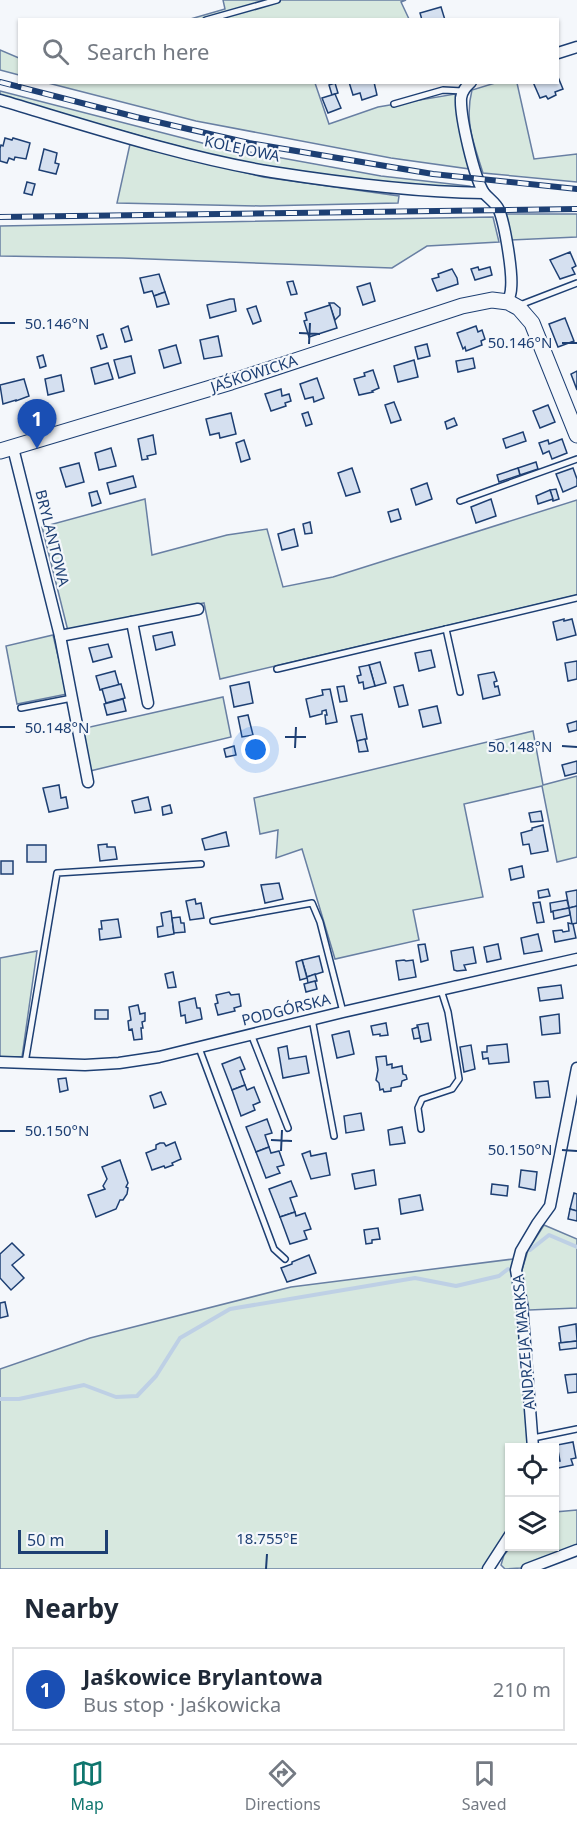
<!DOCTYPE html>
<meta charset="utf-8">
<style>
:root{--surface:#fff;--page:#f6f6f7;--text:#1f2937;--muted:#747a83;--line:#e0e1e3;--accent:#0f766e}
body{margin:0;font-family:"Noto Sans",sans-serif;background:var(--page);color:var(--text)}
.controls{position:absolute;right:18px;bottom:18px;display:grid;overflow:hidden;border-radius:0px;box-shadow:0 2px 4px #0004}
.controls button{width:54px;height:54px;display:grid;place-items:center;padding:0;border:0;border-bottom:2px solid var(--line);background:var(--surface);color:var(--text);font:30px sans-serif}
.scale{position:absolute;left:18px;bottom:15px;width:90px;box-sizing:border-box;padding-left:6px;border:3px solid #1d3f73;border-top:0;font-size:16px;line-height:21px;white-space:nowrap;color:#1d3f73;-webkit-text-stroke:4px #f4f7fb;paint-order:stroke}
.you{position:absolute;left:256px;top:750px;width:21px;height:21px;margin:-15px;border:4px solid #fff;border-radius:50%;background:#1a73e8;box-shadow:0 0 0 9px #1a73e833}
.badge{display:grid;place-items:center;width:39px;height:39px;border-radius:50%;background:var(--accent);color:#fff;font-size:20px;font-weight:700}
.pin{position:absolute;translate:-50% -50px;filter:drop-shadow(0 2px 3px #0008)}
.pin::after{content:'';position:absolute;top:32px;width:21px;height:18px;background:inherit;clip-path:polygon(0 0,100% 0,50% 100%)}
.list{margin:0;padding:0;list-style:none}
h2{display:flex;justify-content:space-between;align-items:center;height:78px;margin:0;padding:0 24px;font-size:26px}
h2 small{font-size:20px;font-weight:400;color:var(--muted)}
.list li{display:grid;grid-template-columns:39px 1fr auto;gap:18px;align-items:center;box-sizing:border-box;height:84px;margin:0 12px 12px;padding:0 12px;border:2px solid var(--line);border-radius:0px}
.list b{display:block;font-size:22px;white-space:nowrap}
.list p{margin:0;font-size:20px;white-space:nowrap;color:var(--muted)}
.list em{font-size:20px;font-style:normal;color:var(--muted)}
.icon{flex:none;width:33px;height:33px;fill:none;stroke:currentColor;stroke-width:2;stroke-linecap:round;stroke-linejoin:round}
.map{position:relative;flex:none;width:577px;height:1569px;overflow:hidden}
.search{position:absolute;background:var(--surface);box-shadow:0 2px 4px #0004;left:18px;right:18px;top:18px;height:66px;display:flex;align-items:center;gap:15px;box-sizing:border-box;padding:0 21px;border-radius:0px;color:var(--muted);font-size:22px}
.sheet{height:174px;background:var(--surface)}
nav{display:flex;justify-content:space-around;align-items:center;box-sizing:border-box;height:84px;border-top:2px solid var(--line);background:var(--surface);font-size:16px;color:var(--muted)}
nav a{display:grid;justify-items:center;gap:3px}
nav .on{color:var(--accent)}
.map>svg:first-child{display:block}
</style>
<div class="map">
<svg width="577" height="1569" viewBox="0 0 577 1569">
<rect width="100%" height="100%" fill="#f4f7fb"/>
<g fill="#d7e8df" stroke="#687fa3" stroke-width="1.5">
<polygon points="223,0 406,0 401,2 409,19 187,20 225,9"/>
<polygon points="0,50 19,58 19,75 0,70"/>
<polygon points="48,83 315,83 329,124 378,107 455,94 470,169 391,158 196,121"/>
<path d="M495,83H517L534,159L577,154V182L483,173C474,144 464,121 472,90Z"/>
<polygon points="0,91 210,145 381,176 469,186 465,189 375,182 239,162 162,142 0,97"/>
<polygon points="130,144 263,177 399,196 398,203 260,206 117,203"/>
<polygon points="506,214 577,214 577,237 511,240"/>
<polygon points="493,217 499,242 427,246 392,268 122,258 0,256 0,226"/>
<polygon points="145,499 152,555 227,535 267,529 283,587 333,577 577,500 577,595 220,679 204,603 68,631 42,527"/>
<polygon points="53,635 67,694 17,704 6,646"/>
<polygon points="223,697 231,737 90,771 81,729"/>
<polygon points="533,731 543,785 577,776 577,857 557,862 542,786 464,804 483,897 413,910 419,940 335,959 302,849 276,858 278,830 260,834 254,798"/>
<polygon points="37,951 22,1057 0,1057 0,958"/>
<polygon points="544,1225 577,1239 577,1308 529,1310 522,1270 528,1250"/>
<polygon points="513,1259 531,1447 510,1448 509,1532 483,1569 0,1569 0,1369 90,1338 291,1287"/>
<polygon points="577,1510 577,1546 521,1568 505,1569 501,1565 504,1555 511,1547 554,1546 555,1512"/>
</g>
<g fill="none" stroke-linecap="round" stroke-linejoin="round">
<g stroke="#bed0e5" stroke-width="4">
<polyline points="530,1250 549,1235 577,1247"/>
<polyline points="0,1399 19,1399 84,1385 116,1397 137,1396 156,1376 180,1338 230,1309 415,1278 456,1286 499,1276 508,1269"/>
</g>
</g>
<g fill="#d5e0f0" stroke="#1d3f73" stroke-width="1.5">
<polygon points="441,7 445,20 422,20 420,13"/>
<polygon points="558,77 563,89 555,92 556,95 548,99 546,96 540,98 533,82 558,82"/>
<polygon points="349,82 374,82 377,95 362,100 360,93 353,95"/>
<polygon points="335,83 338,93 332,95 329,85"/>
<polygon points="335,94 341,108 328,113 322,98"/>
<polygon points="5,138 12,140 13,138 30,143 26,159 15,157 14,160 9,158 7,163 0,161 0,148 1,145 3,146"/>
<polygon points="44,149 57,153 55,163 59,164 56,174 39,170"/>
<polygon points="27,182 35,184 32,195 24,193"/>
<polygon points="570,252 576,266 572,268 575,274 560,279 550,260"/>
<polygon points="478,267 479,270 490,267 492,275 475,280 471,269"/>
<polygon points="452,269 457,278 458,284 437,291 432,279 439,277 438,274"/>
<polygon points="159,274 165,292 154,296 152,291 144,293 140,278"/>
<polygon points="293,281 297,294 291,295 287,282"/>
<polygon points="370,283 375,301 363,305 357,287"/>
<polygon points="165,292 169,304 157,307 154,296"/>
<polygon points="230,299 234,299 236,311 210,318 207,305"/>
<polygon points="329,303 334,303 340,308 340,315 335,320"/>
<polygon points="330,305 337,328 309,337 304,321 307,320 305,313"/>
<polygon points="256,306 261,321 253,324 247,309"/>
<polygon points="565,318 574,341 558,347 549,324"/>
<polygon points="128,326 132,340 125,342 121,329"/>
<polygon points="476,326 478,332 482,330 485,339 481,341 482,345 466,351 465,347 463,349 457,333"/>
<polygon points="103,334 107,347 101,349 97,336"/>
<polygon points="218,336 222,356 204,359 200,340"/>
<polygon points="427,344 430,356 418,359 415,347"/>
<polygon points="176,345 181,363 164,368 159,350"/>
<polygon points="43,355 46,366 40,368 37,357"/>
<polygon points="131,356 135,373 119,378 114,360"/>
<polygon points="473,358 475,368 458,372 456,361"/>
<polygon points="414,360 418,377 398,382 394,366"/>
<polygon points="108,363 113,379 95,384 91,368"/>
<polygon points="373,370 379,388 372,391 373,392 359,395 354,379 365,376 364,373"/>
<polygon points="577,371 577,390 571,374"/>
<polygon points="61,375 64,391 48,395 45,379"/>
<polygon points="317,378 324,398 314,402 313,397 305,399 300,384"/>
<polygon points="24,379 29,396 16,401 16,400 3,404 0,385"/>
<polygon points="281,389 282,396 289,394 291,401 285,403 286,406 271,411 265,394"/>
<polygon points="394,402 401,420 391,423 385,405"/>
<polygon points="548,405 555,422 540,428 533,411"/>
<polygon points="308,412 312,424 306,426 302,414"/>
<polygon points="231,413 236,434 220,438 219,433 210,435 206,419"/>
<polygon points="454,418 457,425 447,429 445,422"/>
<polygon points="523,432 526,441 506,448 503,439"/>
<polygon points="153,435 156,454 147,456 148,459 142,460 138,439"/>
<polygon points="562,439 567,453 552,459 549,451 543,454 539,443 548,440 549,444"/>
<polygon points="244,440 250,459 241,462 236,443"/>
<polygon points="111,448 116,466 99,470 95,453"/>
<polygon points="536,462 538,469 520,475 518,468"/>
<polygon points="79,463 84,482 66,487 60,468"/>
<polygon points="352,468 360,492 346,496 338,473"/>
<polygon points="518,468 520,475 499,482 497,475"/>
<polygon points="573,468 577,479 577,486 563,492 556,474"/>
<polygon points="133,476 136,487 110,494 107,483"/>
<polygon points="427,483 432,499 416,505 411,489"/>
<polygon points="556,489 559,499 553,501 550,490"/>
<polygon points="550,490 553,499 538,504 536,496"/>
<polygon points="97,491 101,503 92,506 89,493"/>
<polygon points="491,499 496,516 476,523 471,507"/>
<polygon points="398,509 401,519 391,522 388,512"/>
<polygon points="310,522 312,533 305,534 303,524"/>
<polygon points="294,529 298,546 282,550 278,534"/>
<polygon points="564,619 564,621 572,619 576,635 557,640 553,622"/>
<polygon points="172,632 175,645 156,650 153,636"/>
<polygon points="108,644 112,657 93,662 89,648"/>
<polygon points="431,650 435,667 419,671 415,653"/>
<polygon points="577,661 577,679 568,681 565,663"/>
<polygon points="380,662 386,683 375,686 369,665"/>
<polygon points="369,665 375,686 364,689 363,682 359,683 357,676 361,675 359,667"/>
<polygon points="115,671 119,685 100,690 96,676"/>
<polygon points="494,672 497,681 494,682 494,683 495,687 498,686 500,695 483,699 478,675"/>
<polygon points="249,682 253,703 234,707 230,686"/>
<polygon points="121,684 125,698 106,703 102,689"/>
<polygon points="403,685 408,705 399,707 394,687"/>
<polygon points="344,686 347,701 340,702 337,687"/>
<polygon points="330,689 337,722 326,724 325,715 327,715 326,710 322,711 322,714 310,717 306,699 323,695 322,690"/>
<polygon points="123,699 126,711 107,715 104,704"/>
<polygon points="437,706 441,723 423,727 419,710"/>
<polygon points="362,714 367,739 357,741 351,716"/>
<polygon points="248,715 253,735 242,737 238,717"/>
<polygon points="577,721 577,730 569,732 567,724"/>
<polygon points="365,739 368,751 359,752 357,741"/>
<polygon points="234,746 236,755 226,757 224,749"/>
<polygon points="577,761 577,773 565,776 562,765"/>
<polygon points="59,785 61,798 66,797 68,808 49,812 43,788"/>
<polygon points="148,797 151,810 135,813 132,801"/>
<polygon points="170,805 172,813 163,815 162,807"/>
<polygon points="541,811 543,821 531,822 529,813"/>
<polygon points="543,825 548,851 531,854 529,844 523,845 521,833 532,830 532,828"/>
<polygon points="226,832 229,846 205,850 202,839"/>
<polygon points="107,844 107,847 115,847 117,859 100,861 98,845"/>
<rect x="27" y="845" width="19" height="17"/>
<rect x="1" y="861" width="12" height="13"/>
<polygon points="522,866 524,877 511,880 509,869"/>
<polygon points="279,883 283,899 265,903 261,885"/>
<polygon points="548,889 550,896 539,898 538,891"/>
<polygon points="577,890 577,906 569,908 566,892"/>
<polygon points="195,899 196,904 201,903 204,918 190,920 186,901"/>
<polygon points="567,900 569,908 551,912 550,903"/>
<polygon points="540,902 544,922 537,923 533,903"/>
<polygon points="577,906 577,923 572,924 569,908"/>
<polygon points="569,908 570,915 554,919 553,911"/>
<polygon points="171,911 174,934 158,937 157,927 163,926 161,913"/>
<polygon points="180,917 181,923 184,923 185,932 174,933 172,918"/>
<polygon points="118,919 121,937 100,940 99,929 102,929 101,921"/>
<polygon points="568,923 573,924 576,938 555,942 553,931 562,930 563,932 569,931"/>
<polygon points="538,934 542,951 524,954 521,938"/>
<polygon points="425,944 428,960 421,962 418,945"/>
<polygon points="498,944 501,959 487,962 484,947"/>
<polygon points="473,947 476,963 464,965 466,970 457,971 454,970 451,951"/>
<polygon points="319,956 323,972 307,977 302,960"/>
<polygon points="302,960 307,978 300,980 296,962"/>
<polygon points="404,960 406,961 413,960 416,977 399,980 396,961"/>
<polygon points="173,972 176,987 168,988 165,974"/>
<polygon points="315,974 317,981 308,983 307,977"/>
<polygon points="315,981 317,989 306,992 304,984"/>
<polygon points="561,985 563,998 540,1001 538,988"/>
<polygon points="229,992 231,995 239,994 241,1006 234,1008 235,1011 218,1015 215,1004 218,1003 216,995"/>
<polygon points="195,998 197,1008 200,1008 202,1019 186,1023 185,1015 181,1016 179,1002"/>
<polygon points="138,1005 140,1014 145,1013 145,1021 142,1022 143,1028 141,1028 142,1039 134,1040 132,1029 129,1030 128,1021 131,1020 129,1007"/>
<rect x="95" y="1010" width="13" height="9"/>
<polygon points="559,1014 560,1033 542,1035 540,1017"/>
<polygon points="386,1023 388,1035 380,1036 380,1034 373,1035 371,1026"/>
<polygon points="428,1023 431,1040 421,1042 417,1025"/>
<polygon points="418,1027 420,1038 414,1039 412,1029"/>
<polygon points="349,1031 354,1054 337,1058 332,1035"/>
<polygon points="507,1044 509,1062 489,1064 488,1058 483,1059 482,1052 487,1052 487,1046"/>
<polygon points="471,1045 475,1069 464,1072 460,1047"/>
<polygon points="287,1046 289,1059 306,1056 309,1073 283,1078 278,1048"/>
<polygon points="386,1056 387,1065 392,1064 392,1068 402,1066 403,1074 406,1075 407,1079 402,1081 401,1086 391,1088 391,1091 384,1092 383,1089 380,1090 379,1083 376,1080 378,1070 376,1057"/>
<polygon points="240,1057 245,1069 240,1071 245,1085 232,1090 222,1064"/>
<polygon points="66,1078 68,1090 60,1092 58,1079"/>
<polygon points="548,1081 550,1097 536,1098 534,1082"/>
<polygon points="245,1085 247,1090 254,1087 260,1102 253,1105 255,1110 241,1116 232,1090"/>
<polygon points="161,1092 166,1104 154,1108 150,1096"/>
<polygon points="361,1113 364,1130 346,1133 344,1116"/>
<polygon points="267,1119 272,1133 265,1135 269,1147 256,1152 246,1127"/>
<polygon points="402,1127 405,1143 390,1145 388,1130"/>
<polygon points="175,1142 181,1159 172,1163 173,1165 165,1168 164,1166 152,1170 146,1153 156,1149 156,1145 160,1143 164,1143 166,1146"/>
<polygon points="269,1147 271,1153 279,1151 284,1165 277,1167 280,1173 266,1178 256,1152"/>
<polygon points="310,1151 311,1156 326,1153 330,1175 311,1179 302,1154"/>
<polygon points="120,1160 128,1183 126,1187 128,1188 127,1194 123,1200 120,1200 116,1209 96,1217 88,1195 105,1189 103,1186 107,1179 102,1167"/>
<polygon points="374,1170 376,1185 355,1189 352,1174"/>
<polygon points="521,1170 537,1172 535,1190 519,1187"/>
<polygon points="291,1181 297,1196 290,1198 295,1212 280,1217 269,1189"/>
<polygon points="492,1184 508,1186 507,1196 491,1194"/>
<polygon points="574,1193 577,1194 577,1211 570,1209"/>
<polygon points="420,1195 423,1210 401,1214 399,1199"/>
<polygon points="570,1209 577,1211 577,1221 568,1219"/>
<polygon points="295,1212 296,1216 305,1213 311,1229 304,1231 307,1239 290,1244 280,1217"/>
<polygon points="378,1228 380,1239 372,1240 372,1243 366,1244 364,1230"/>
<polygon points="12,1243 24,1255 12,1265 24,1278 11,1290 0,1278 0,1254"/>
<polygon points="309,1255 316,1273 287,1282 281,1268 292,1264 292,1262"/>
<polygon points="5,1302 8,1316 0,1318 0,1303"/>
<polygon points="576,1324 577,1341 561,1343 559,1327"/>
<polygon points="577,1341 577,1348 560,1350 559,1343"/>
<polygon points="577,1374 577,1392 568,1393 565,1375"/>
<polygon points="573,1442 576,1458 571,1459 573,1465 558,1468 557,1461 560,1461 557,1445"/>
</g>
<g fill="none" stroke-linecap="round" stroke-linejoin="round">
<defs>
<g id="lane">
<polyline points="206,20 277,0"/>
<polyline points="394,104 443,90 463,91"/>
<polyline points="520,305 577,283"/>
<polyline points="460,501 577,459"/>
<polyline points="446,629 460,692"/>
<polyline points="277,669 577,598"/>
<polyline points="21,708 72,698"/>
<polyline points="213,921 312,903 320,922 343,1012"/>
<polyline points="312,1019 334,1136"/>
<polyline points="251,1034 288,1128"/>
<polyline points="199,1048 274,1249 285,1259"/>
<polyline points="25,1063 57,873 201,864"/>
<polyline points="421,1129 418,1108 422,1099 452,1089 459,1079 448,1012 441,990"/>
<polyline points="533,1438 577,1429"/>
</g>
<g id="street">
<polyline points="558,53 577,47"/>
<path d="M471,82C466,87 462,91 461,98C460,117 474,177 484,193C489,199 496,203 499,210C505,225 513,273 511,289C511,293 509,298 508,302"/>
<path d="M0,100C88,126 182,157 272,172C342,183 413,192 484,193"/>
<polyline points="13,448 60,636 88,782"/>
<polyline points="132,622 148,703"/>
<polyline points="60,636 198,609"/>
<polyline points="0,1062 85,1065 119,1063 159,1057 343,1012 577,959"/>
<polyline points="533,1448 522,1305 516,1270 521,1251 537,1224 550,1206 577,1068"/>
<polyline points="488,1569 510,1535"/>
<polyline points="527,1569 577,1550"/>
</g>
<polyline id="secondary" points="0,451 231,382 462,306 492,300 508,302 519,308 532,323 577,435"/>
</defs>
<use href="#lane" stroke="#1d3f73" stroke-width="8"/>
<use href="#street" stroke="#1d3f73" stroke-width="13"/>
<use href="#secondary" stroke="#1d3f73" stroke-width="17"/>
<use href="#lane" stroke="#f4f7fb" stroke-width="5"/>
<use href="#street" stroke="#f4f7fb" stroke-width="10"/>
<use href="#secondary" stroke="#f4f7fb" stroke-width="15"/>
<defs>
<g id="rail">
<polyline points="0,82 136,117 249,143 433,174 577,189"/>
<polyline points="0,217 577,209"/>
</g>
</defs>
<use href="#rail" stroke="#1d3f73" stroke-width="6"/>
<use href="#rail" stroke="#f4f7fb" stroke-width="4" stroke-dasharray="11" stroke-linecap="butt"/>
</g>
<path fill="none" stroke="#1d3f73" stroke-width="2" d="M0,323H15M299,333L320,334M562,343H577M309,344L310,323M0,727H15M285,737H306M562,746L577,747M295,748L296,727M0,1131H15M271,1140L292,1141M562,1150L577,1151M281,1151L282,1130M266,1569L267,1554"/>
<g text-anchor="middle" stroke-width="4.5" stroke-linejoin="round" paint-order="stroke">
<g font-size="15" fill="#1d3f73" stroke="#f4f7fb">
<text transform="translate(242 149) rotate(12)" y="5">KOLEJOWA</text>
<text transform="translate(254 374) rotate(-18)" y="5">JAŚKOWICKA</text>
<text transform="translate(52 538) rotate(76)" y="5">BRYLANTOWA</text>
<text transform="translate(286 1010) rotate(-14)" y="5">PODGÓRSKA</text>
<text transform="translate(524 1342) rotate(-95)" y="5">ANDRZEJA MARKSA</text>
</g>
</g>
<g font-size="15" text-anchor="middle" fill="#1d3f73" stroke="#f4f7fb" stroke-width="4.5" stroke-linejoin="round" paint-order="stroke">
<text x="57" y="329">50.146°N</text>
<text x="520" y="348">50.146°N</text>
<text x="57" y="733">50.148°N</text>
<text x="520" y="752">50.148°N</text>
<text x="57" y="1136">50.150°N</text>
<text x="520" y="1155">50.150°N</text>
<text x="267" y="1544">18.755°E</text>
</g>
</svg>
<div class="controls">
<button><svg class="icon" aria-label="locate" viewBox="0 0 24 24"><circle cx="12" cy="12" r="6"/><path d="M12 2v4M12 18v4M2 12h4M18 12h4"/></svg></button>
<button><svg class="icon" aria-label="layers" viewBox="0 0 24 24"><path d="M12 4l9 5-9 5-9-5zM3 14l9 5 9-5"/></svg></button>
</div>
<div class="scale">50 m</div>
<div class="you"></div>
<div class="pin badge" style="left:37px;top:449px;background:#1a4fb4">1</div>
<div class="search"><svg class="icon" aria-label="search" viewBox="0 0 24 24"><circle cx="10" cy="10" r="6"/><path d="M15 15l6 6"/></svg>Search here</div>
</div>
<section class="sheet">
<h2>Nearby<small></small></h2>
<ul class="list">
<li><span class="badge" style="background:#1a4fb4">1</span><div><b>Jaśkowice Brylantowa</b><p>Bus stop · Jaśkowicka</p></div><em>210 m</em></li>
</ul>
</section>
<nav>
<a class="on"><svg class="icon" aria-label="map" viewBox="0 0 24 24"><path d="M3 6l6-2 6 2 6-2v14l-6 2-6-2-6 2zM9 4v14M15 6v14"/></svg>Map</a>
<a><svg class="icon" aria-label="directions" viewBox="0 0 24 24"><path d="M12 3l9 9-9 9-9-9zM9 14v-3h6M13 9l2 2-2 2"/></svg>Directions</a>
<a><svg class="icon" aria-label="saved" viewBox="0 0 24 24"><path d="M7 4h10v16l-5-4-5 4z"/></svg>Saved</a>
</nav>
